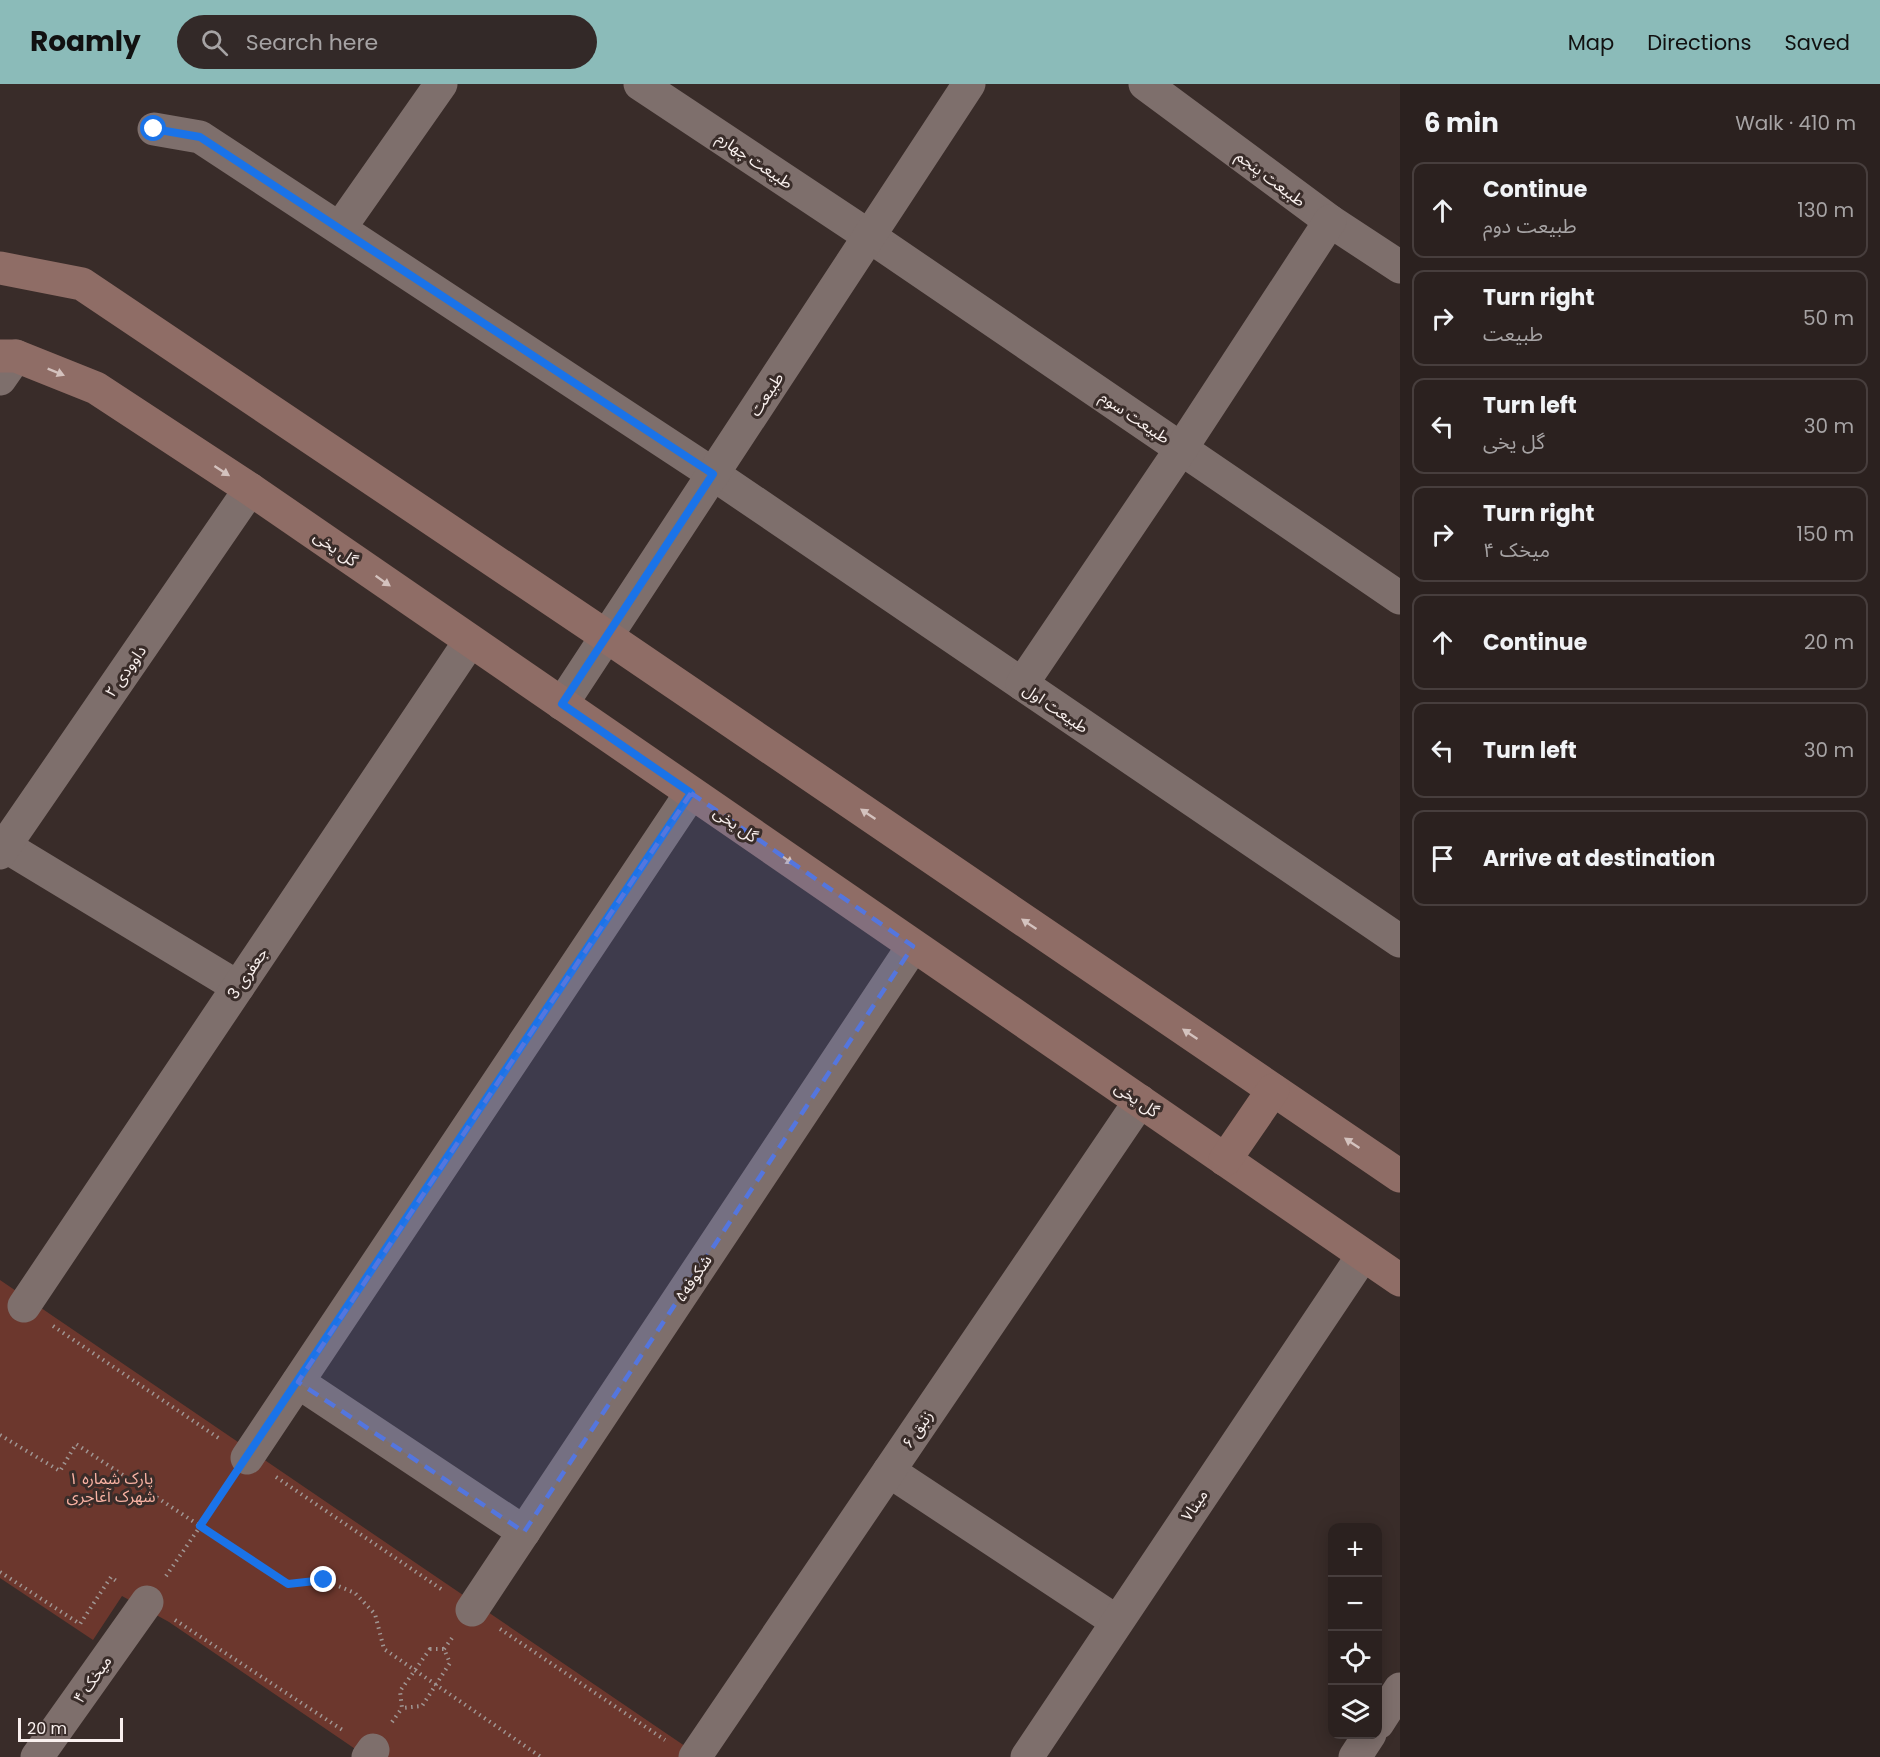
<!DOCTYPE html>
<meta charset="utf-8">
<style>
:root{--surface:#2b211f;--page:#332928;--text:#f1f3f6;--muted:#a6a3a4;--line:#473e3d;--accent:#8bbbb9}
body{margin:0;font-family:Poppins,"Noto Sans Arabic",sans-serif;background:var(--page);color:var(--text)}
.controls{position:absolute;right:18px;bottom:18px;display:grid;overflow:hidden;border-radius:12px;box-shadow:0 3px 15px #0003}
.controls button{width:54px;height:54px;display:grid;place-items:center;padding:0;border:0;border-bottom:2px solid var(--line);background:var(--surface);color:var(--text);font:30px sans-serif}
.scale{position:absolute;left:18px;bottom:15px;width:105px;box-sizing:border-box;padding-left:6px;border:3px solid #f9f0ee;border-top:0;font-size:16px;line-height:21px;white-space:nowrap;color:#f9f0ee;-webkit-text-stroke:4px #392c29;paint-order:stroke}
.stop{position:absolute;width:18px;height:18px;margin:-14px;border:4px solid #1a73e8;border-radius:50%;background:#fff}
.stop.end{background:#1a73e8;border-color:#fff;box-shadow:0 2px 6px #0008}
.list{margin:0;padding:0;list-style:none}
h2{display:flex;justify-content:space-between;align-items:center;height:78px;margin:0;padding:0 24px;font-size:26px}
h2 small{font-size:20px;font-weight:400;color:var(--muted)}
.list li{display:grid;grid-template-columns:39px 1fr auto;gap:18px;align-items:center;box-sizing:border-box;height:96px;margin:0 12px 12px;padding:0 12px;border:2px solid var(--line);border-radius:12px}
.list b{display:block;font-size:22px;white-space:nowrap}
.list p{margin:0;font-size:20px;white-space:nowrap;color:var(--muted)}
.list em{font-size:20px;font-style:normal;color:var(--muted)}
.icon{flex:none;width:33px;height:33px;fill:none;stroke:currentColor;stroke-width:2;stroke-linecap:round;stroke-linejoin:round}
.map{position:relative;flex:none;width:1400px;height:1673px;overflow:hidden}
header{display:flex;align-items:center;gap:36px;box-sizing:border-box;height:84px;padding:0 30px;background:var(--accent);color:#111}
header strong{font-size:28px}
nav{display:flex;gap:33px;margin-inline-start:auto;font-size:21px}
.search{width:420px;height:54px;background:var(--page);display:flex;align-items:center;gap:15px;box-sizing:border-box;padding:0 21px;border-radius:33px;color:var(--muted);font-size:22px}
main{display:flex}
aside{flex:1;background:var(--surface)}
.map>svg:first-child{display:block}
</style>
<header>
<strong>Roamly</strong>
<div class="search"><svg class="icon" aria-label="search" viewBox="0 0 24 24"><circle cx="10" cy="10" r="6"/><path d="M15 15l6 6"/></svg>Search here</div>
<nav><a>Map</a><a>Directions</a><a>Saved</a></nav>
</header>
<main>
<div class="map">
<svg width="1400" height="1673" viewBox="0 0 1400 1673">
<rect width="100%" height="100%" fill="#392c29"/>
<polygon fill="#6c372d" points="0,1196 701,1673 367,1673 169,1538 122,1512 93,1556 0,1494"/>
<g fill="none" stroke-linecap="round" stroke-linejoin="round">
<g stroke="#a09693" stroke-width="4" stroke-dasharray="1.5 4.5" stroke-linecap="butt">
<polyline points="53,1242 220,1355"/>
<polyline points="0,1351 60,1387 76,1360 288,1500 324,1496 355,1509 375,1530 384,1565 541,1673"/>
<polyline points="276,1393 444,1507"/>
<polyline points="0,1488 80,1540 111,1493 119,1499"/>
<polyline points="166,1492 228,1402"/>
<polyline points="175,1536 344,1647"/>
<polyline points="500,1545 665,1656"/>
<polygon points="430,1565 444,1565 450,1579 422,1622 402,1624 400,1607"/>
<polyline points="444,1565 452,1554"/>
<polyline points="392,1638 402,1624"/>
</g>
<g stroke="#7e6f6c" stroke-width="33">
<polyline points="640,0 869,152 1400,514"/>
<polyline points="1145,0 1330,137 1400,183"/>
<polyline points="154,45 200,53 713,390 1400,857"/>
<polyline points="340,144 441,0"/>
<polyline points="0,295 16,272"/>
<polyline points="1022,600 1181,365 1330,137"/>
<polyline points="562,620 969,0"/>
<polyline points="5,762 238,903"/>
<polyline points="0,769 250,405"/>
<polyline points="24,1222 470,557"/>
<polyline points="298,1298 524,1448"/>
<polyline points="247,1374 691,709"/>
<polyline points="889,1387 1116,1537"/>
<polyline points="472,1526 913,862"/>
<polyline points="1378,1639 1400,1605"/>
<polyline points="37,1673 147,1518"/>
<polyline points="368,1673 373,1666"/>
<polyline points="695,1673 1140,1017"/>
<polyline points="1027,1673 1363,1171"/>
<polyline points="1355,1673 1370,1650"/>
</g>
<g stroke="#8f6d66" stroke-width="33">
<polyline points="0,184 82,200 606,552 1400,1092"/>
<polyline points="0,272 16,272 96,304 250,405 1400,1196"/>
<polyline points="1225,1076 1273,1006"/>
</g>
</g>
<defs><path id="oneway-solid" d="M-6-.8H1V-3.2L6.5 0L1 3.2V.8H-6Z" transform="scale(1.5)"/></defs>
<g fill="#d4c2be">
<use href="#oneway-solid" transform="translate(56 288) rotate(22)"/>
<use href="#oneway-solid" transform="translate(222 387) rotate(33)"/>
<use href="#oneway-solid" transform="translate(383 497) rotate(35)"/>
<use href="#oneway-solid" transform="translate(868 730) rotate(-146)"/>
<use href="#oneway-solid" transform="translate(786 775) rotate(35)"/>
<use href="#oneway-solid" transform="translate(1029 840) rotate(-146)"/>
<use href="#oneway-solid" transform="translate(1190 950) rotate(-146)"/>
<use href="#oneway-solid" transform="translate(1352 1059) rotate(-146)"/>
</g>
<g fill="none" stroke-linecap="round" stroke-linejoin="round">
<polyline stroke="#1a73e8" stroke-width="8" points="154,45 200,53 713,390 562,620 691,709 200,1442 288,1500 324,1496"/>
</g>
<path fill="#5476de" fill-opacity="0.2" stroke="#5476de" stroke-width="4.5" stroke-dasharray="12 8" stroke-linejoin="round" d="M691,709L913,862L524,1448L298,1298Z"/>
<g text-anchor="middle" stroke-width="6" stroke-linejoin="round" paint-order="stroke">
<g font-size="16" fill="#f9f0ee" stroke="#392c29">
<text transform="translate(755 76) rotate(34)" y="6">طبیعت چهارم</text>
<text transform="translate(1271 94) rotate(37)" y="6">طبیعت پنجم</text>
<text transform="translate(766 310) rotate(-57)" y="6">طبیعت</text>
<text transform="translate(1135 333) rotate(34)" y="6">طبیعت سوم</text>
<text transform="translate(336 464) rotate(35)" y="6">گل یخی</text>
<text transform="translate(125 587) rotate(-55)" y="6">داوودی ۲</text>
<text transform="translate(1056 624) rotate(34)" y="6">طبیعت اول</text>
<text transform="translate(736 740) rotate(35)" y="6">گل یخی</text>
<text transform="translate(247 889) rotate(-56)" y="6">3 جعفری</text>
<text transform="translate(1137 1015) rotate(34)" y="6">گل یخی</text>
<text transform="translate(693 1194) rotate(-56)" y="6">شکوفه۵</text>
<text transform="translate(917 1345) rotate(-56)" y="6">زنبق ۶</text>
<text transform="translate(1194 1421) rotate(-56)" y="6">مینا۷</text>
<text transform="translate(92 1595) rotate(-55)" y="6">میخک ۴</text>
</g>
<g font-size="16" fill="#f9b2a3" stroke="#392c29">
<text x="111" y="1400">پارک شماره ۱<tspan x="111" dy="18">شهرک آغاجری</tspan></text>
</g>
</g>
</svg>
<div class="controls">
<button>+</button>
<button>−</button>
<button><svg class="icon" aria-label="locate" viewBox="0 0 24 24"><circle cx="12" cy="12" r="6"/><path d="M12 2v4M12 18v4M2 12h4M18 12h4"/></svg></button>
<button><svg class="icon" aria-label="layers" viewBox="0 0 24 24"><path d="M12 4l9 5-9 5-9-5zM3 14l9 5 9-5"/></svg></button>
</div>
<div class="scale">20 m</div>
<div class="stop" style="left:154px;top:45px"></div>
<div class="stop end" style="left:324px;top:1496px"></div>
</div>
<aside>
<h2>6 min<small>Walk · 410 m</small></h2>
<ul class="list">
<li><svg class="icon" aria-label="ahead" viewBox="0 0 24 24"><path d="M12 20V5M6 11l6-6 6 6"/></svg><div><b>Continue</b><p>طبیعت دوم</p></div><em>130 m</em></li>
<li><svg class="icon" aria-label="right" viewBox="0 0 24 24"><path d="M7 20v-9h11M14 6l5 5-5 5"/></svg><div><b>Turn right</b><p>طبیعت</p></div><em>50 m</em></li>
<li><svg class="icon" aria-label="left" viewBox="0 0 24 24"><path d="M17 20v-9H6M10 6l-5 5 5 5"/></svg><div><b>Turn left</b><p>گل یخی</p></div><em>30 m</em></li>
<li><svg class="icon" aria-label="right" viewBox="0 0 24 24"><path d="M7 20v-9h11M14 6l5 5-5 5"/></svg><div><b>Turn right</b><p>میخک ۴</p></div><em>150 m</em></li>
<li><svg class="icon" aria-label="ahead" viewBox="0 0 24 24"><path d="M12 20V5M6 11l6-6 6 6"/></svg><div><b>Continue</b></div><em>20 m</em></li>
<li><svg class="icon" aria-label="left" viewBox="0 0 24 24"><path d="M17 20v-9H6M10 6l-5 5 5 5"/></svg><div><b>Turn left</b></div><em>30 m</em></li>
<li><svg class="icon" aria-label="arrive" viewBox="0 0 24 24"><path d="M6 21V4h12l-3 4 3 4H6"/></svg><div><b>Arrive at destination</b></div></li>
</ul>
</aside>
</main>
